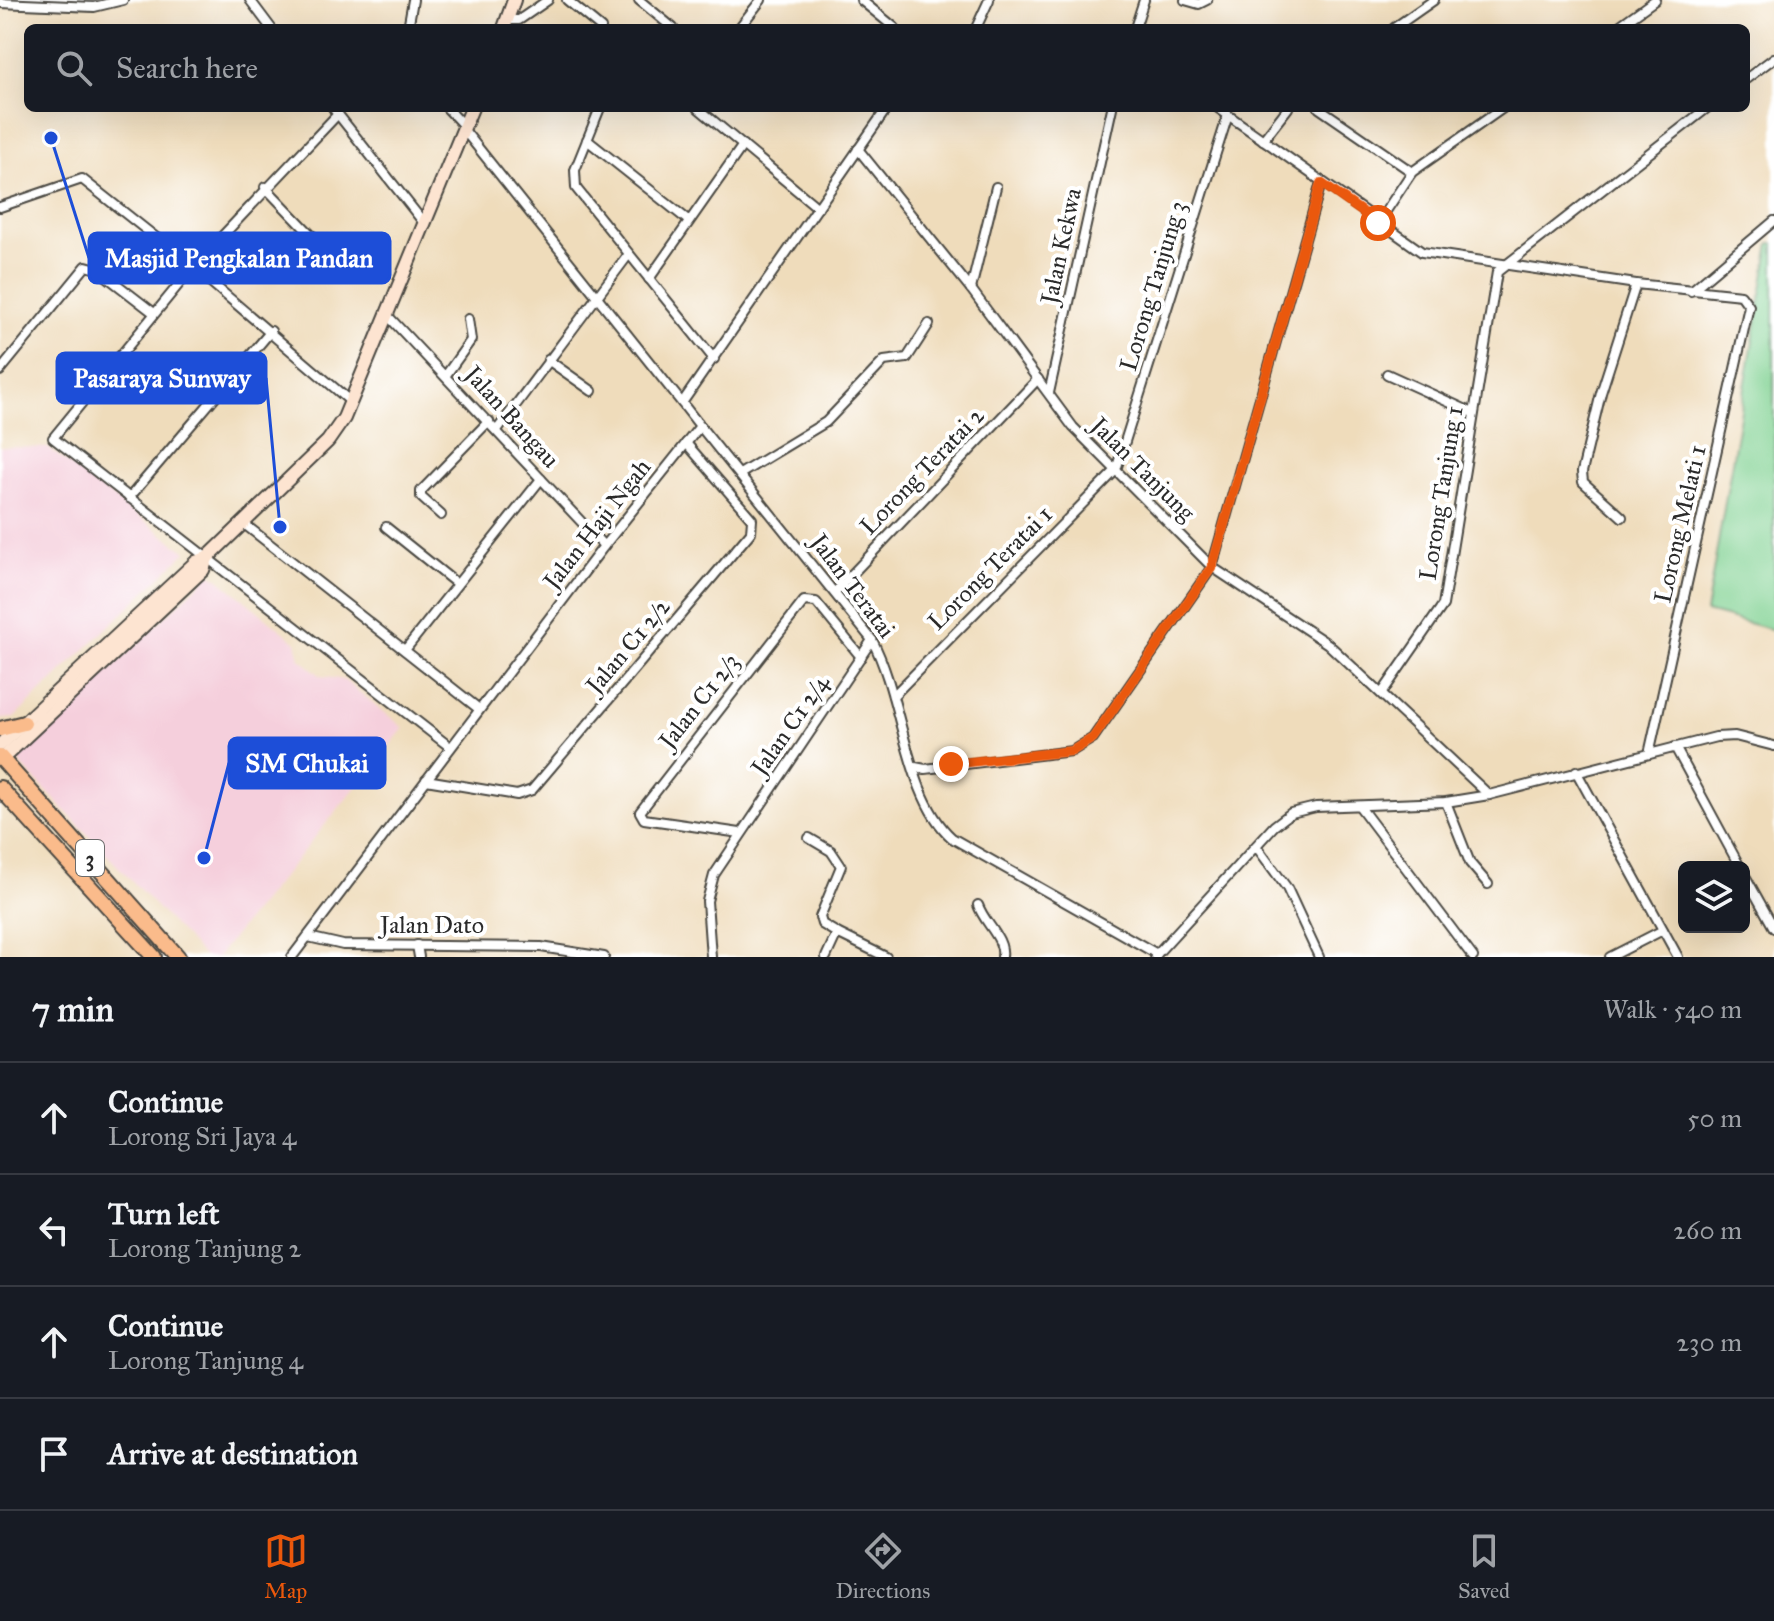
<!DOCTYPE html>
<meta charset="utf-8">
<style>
:root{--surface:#171b24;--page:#242831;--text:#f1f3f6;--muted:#9ea1a6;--line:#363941;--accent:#ea580c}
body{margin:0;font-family:"IM FELL Great Primer",serif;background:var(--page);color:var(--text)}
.controls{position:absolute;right:24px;bottom:24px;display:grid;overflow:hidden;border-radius:12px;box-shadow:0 8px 32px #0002}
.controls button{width:72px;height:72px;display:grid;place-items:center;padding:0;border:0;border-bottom:2px solid var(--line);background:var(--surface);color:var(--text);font:40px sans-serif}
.stop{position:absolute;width:24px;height:24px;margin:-18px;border:6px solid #ea580c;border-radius:50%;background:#fff}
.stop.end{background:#ea580c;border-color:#fff;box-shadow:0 2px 8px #0008}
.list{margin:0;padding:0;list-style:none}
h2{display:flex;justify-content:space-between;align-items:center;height:104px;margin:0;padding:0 32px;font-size:34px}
h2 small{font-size:26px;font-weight:400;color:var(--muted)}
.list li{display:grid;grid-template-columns:52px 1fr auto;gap:24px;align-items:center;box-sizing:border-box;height:112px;padding:0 32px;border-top:2px solid var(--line)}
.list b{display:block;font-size:30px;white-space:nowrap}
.list p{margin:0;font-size:26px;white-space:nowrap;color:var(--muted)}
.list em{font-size:26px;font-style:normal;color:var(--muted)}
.icon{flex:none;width:44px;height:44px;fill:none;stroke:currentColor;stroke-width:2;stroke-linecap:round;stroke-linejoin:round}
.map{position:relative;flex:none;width:1774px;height:957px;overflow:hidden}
.search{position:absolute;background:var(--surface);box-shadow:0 8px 32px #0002;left:24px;right:24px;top:24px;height:88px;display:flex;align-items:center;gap:20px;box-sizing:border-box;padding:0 28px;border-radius:12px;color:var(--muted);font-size:30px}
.sheet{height:552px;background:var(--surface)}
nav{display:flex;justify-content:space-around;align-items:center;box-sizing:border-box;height:112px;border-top:2px solid var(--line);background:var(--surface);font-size:22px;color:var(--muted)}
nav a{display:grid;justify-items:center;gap:4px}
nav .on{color:var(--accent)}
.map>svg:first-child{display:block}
</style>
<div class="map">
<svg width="1774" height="957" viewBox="0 0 1774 957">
<rect width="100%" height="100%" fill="#fff"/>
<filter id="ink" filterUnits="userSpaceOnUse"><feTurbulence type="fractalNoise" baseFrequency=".0125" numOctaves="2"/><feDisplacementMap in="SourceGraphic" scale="16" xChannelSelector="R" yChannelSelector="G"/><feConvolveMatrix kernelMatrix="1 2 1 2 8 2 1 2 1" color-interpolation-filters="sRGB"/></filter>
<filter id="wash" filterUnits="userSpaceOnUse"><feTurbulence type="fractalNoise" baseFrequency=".006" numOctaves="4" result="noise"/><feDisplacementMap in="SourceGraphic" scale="32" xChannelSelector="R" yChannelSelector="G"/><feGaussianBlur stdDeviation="1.8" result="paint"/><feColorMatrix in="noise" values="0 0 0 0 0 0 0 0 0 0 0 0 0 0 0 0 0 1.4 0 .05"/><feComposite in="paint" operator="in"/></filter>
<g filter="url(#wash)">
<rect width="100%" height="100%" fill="#efdcbb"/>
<g fill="#f5cfdc">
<polygon points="0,447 48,448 186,552 14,718 0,719"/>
<polygon points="211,573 296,642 300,659 321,676 344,680 404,728 217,957 204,957 16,759"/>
</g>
<polygon fill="#81d293" stroke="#567e5f" stroke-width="2" points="1770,243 1774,243 1774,630 1706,612"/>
</g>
<g filter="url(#ink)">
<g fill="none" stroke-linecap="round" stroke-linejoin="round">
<defs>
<g id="street">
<polyline points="250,0 271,28"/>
<polyline points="567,0 601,28"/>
<polyline points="639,0 673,28"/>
<polyline points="861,0 895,28"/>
<polyline points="1185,0 1199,4 1207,0"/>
<polyline points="0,3 94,7 123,0"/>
<polyline points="507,20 519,20 548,0"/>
<polyline points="408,28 413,0"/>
<polyline points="739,28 761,0"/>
<polyline points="976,28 989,0"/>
<polyline points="1135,28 1144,0"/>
<polyline points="1394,28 1434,0"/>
<polyline points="1616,28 1655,0"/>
<polyline points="1746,79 1774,58"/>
<polyline points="333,108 424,223"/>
<polyline points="447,108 465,127"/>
<polyline points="600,108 575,170 576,188 714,359"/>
<polyline points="698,108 818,208"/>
<polyline points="1218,108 1422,252 1636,284"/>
<polyline points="1319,108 1412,172"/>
<polyline points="338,114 193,267 53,438 450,747"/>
<polyline points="464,130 682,403"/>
<polyline points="587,140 689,221"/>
<polyline points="1263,140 1288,108"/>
<polyline points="858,149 971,289 1073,427 1212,567 1328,644 1489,795"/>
<polyline points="265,187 318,242"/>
<polyline points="0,207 82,179 193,267 351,402"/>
<polyline points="1378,223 1412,172 1503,108"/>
<polyline points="649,279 743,145"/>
<polyline points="971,289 996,187"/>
<polyline points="1691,291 1774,221"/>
<polyline points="389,317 604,546"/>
<polyline points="548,360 592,391"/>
<polyline points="0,371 86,266 97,269 154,313"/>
<polyline points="1387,374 1473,413"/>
<polyline points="446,375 471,340 468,319"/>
<polyline points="1049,393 1112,108"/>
<path d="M700,426L872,640C903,698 905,796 952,838L1157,954"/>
<polyline points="497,430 629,254"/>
<polyline points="740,474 826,422 884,361 907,358 929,324"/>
<polyline points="129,498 271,331"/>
<polyline points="441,515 421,497 421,491 489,421"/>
<polyline points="1622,517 1583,482 1582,472 1601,393 1636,284 1741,295 1749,306 1649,754"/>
<polyline points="243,523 479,709"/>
<polyline points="386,527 457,584"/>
<polyline points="835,592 1038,379"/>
<polyline points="405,650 541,479"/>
<polyline points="1382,693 1443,605 1497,272 1707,108"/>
<polyline points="893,696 1116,470 1228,115"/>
<polyline points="1675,747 1740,867"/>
<polyline points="915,767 925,769 1072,751 1093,738 1212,567 1321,183"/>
<polyline points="1576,771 1678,957"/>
<polyline points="426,780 517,795 532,790 751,532 752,519 686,443"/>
<polyline points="1446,802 1470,863 1488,884"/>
<polyline points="1360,807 1473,957"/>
<polyline points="740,833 644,819 640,812 804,601 816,602 861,657"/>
<polyline points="809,838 831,851 841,866 820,917 822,924 837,933"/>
<polyline points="1256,846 1287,888 1319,957"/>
<polyline points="1744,874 1774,928"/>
<path d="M978,905C984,923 1005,938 1002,957"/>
<polyline points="308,937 343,945 541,947 604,957"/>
<polyline points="417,945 419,957"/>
<polyline points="1155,956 1274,826 1291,813 1316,807 1446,802 1489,795 1716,737 1735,736 1774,746"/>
<polyline points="292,957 604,546 700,426 682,403 887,108"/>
<polyline points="711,957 707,901 714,875 872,640"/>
<polyline points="826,957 837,933 886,957"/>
<polyline points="1610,957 1663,930"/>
</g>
<g id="secondary">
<polyline points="504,28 514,0"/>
<polyline points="0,745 196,562 207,558 328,441 344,418 472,108"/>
<polyline points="2,759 203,570 207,558"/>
</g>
<g id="highway">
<polyline points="0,729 24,723"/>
<polyline points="0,757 178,957"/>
<polyline points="0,788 154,957"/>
</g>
</defs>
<use href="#street" stroke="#484641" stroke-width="12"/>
<use href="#secondary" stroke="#484641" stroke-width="16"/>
<use href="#highway" stroke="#484641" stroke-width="18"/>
<use href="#street" stroke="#fff" stroke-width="8"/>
<use href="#secondary" stroke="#fde4d1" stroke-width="12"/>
<use href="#highway" stroke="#fabb8b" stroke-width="14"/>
</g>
</g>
<g fill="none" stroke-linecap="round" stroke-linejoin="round" filter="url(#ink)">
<polyline stroke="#ea580c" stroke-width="10" points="951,764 1072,751 1093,738 1212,567 1321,183 1378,223"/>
</g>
<g text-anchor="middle" stroke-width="8" stroke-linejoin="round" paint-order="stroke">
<rect fill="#fff" stroke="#6b6b6b" stroke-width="2" x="76" y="840" width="28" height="36" rx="6"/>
<g font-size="22" font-weight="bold" fill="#2b2b2b">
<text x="90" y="866">3</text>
</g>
<g font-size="24" fill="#2b2b2b" stroke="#fff">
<text transform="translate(1061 246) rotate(-78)" y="8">Jalan Kekwa</text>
<text transform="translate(1153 286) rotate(-73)" y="8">Lorong Tanjung 3</text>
<text transform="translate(512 417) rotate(48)" y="8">Jalan Bangau</text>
<text transform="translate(1143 469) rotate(45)" y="8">Jalan Tanjung</text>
<text transform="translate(922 471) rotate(-46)" y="8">Lorong Teratai 2</text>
<text transform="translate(1441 493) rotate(-81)" y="8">Lorong Tanjung 1</text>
<text transform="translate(597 524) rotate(-52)" y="8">Jalan Haji Ngah</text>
<text transform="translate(1680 524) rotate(-77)" y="8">Lorong Melati 1</text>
<text transform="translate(990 568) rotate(-45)" y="8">Lorong Teratai 1</text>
<text transform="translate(853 586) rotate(53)" y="8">Jalan Teratai</text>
<text transform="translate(628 646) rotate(-50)" y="8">Jalan C1 2/2</text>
<text transform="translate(699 701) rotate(-52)" y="8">Jalan C1 2/3</text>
<text transform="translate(790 725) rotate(-55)" y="8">Jalan C1 2/4</text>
<text x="432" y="933">Jalan Dato</text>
</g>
</g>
<path fill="none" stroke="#1d4ed8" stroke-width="3" d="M51 138L89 258M280 527L266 378M204 858L229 763"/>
<g fill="#1d4ed8" stroke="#fff" stroke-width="3">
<circle cx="51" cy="138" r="8"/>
<circle cx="280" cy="527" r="8"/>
<circle cx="204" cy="858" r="8"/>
</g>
<g fill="#1d4ed8" stroke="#1d4ed8" stroke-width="3">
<rect x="89" y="233" width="301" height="50" rx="8"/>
<rect x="57" y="353" width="209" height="50" rx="8"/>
<rect x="229" y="738" width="156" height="50" rx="8"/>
</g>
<g font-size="26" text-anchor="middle" font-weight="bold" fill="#fff">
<text x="239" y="267">Masjid Pengkalan Pandan</text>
<text x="162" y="387">Pasaraya Sunway</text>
<text x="307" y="772">SM Chukai</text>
</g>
</svg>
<div class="controls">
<button><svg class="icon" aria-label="layers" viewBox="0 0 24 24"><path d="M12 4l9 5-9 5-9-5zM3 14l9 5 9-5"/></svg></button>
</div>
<div class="stop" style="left:1378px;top:223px"></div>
<div class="stop end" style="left:951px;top:764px"></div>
<div class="search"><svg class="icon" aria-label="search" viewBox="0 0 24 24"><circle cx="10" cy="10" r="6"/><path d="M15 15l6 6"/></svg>Search here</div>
</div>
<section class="sheet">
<h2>7 min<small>Walk · 540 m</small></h2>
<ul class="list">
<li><svg class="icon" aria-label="ahead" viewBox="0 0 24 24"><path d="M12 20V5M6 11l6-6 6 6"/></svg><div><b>Continue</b><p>Lorong Sri Jaya 4</p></div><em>50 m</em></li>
<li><svg class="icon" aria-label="left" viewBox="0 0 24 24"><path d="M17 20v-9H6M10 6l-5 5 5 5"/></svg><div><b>Turn left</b><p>Lorong Tanjung 2</p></div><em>260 m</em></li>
<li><svg class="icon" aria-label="ahead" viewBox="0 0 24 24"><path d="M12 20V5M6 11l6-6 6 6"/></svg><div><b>Continue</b><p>Lorong Tanjung 4</p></div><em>230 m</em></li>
<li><svg class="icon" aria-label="arrive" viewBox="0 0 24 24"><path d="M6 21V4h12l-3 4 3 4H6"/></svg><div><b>Arrive at destination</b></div></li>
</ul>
</section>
<nav>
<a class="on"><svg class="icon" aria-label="map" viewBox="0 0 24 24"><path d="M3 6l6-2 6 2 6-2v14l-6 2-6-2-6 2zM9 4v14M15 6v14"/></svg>Map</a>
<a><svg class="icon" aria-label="directions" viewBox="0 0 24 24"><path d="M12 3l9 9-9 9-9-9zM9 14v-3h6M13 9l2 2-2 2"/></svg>Directions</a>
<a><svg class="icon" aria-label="saved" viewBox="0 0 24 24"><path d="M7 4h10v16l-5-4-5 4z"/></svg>Saved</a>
</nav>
